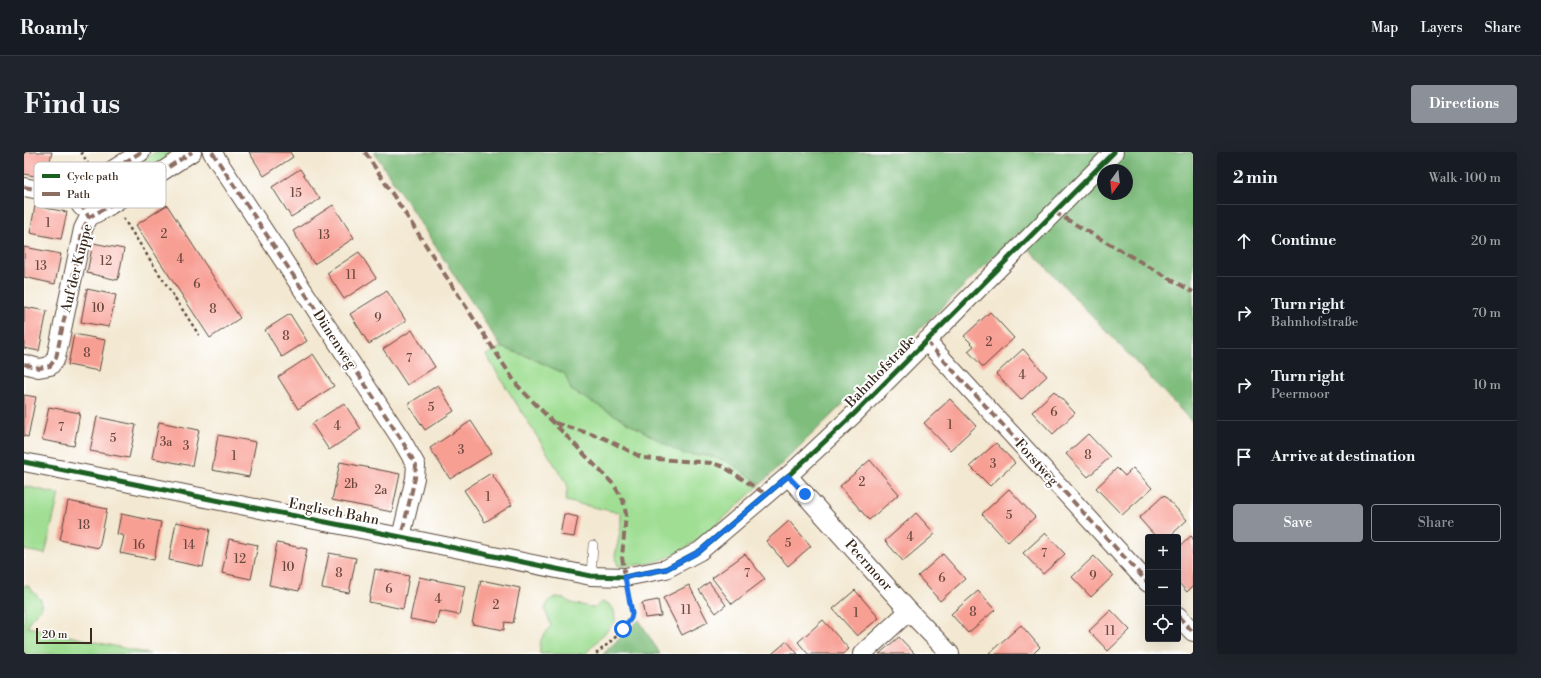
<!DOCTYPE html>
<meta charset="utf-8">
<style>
:root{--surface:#171b24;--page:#20242c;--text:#f1f3f6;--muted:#9ea1a6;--line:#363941;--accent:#8c9099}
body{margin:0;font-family:"Libre Bodoni",serif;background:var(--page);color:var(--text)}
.controls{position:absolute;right:12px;bottom:12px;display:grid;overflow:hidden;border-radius:4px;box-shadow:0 4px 16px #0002}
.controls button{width:36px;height:36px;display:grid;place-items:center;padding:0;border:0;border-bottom:1px solid var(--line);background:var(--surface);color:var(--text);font:20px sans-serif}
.compass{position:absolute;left:1073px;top:12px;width:36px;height:36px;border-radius:50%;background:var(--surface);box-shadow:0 4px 16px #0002;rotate:195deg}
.scale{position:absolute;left:12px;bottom:10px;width:56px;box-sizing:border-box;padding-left:4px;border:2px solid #3b2a1e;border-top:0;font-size:11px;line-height:14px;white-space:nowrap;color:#3b2a1e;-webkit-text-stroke:3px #fff;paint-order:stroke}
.stop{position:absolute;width:12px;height:12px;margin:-9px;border:3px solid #1a73e8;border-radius:50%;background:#fff}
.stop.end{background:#1a73e8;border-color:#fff;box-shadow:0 1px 4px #0008}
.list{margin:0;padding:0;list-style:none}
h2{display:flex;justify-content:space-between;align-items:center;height:52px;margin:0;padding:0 16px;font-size:17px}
h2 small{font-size:13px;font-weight:400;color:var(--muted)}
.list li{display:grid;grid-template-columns:26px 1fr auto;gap:12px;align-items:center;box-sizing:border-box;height:72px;padding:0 16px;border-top:1px solid var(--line)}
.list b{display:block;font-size:15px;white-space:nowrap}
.list p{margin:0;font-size:13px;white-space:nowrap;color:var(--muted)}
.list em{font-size:13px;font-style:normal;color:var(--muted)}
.actions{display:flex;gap:8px;padding:12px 16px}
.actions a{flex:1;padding:9px 0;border:1px solid var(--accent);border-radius:4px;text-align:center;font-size:14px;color:var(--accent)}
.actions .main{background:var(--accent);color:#fff}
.icon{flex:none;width:22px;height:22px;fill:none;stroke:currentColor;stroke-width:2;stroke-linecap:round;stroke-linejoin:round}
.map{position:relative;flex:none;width:1169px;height:502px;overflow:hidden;border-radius:4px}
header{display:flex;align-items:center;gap:24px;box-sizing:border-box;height:56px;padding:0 20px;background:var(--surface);border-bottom:1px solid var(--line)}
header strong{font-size:19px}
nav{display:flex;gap:22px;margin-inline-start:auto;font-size:14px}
.intro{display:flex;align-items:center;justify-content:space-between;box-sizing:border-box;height:96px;padding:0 24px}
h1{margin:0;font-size:28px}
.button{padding:10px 18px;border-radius:4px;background:var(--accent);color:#fff;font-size:14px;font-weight:700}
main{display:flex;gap:24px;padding:0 24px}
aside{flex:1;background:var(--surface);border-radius:4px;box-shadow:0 4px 16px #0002}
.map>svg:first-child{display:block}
</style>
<header>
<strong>Roamly</strong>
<nav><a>Map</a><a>Layers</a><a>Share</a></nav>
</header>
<div class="intro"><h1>Find us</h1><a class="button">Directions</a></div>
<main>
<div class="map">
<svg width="1169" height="502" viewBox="0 0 1169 502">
<rect width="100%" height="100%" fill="#fff"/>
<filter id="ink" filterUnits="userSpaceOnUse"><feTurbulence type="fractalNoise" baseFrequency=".025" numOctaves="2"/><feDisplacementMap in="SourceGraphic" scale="8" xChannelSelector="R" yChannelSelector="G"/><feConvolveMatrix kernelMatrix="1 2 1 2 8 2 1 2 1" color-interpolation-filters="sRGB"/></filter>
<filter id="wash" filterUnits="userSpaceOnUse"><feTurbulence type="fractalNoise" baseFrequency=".012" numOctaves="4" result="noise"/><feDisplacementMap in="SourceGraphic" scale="16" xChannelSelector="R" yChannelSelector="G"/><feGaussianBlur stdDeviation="0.9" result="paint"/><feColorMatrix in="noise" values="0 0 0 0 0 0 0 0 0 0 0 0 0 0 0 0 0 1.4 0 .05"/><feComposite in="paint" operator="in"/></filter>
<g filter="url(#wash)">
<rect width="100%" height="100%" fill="#f3e8d1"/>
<g fill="#9fde93" stroke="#6d8458">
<polygon points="132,0 153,0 70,53 68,51 66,46 69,41"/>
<path d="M477,195L505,205L542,222L547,238L659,302L686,304L703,309L737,332C708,357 678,391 642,406C628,413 609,413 594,414L591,404L597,375V361L541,349L544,334L462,203Z"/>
<polygon points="0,334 35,342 21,402 0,398"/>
<polygon points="0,433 4,434 17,448 17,457 6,468 4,475 126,502 0,502"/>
<path d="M531,445L540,446L547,451L571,456L577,450C590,452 591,458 591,470L561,502H516C515,483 519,487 527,473L521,458L524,449Z"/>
</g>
<g fill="#7fbd7d" stroke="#5d744e" fill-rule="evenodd">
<path d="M350,0H1169V271L1005,97L994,81L737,332L703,309L686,304L659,302L547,238L541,222L505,205L477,195ZM1079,18H1103V42H1079Z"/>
<polygon points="615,468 636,502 579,502"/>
</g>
<g id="blocks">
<g fill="#f89f94">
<polygon points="0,0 28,0 22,26 0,22"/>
<polygon points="225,0 266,0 269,5 240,24"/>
<polygon points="276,17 296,47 267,65 248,35"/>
<polygon points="143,53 216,166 186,186 112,73"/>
<polygon points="309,53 330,86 290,112 269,79"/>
<polygon points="11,54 43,60 37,87 6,81"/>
<polygon points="69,91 100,97 94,128 63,121"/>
<polygon points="0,95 37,102 31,132 0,125"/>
<polygon points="335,100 352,126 320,147 303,121"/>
<polygon points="63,137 92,143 85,175 57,170"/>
<polygon points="363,139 382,169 345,192 326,162"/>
<polygon points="0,155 23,159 15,199 0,196"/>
<polygon points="966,160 990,186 959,215 944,199 950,194 940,184"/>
<polygon points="266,162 283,189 258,205 241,178"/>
<polygon points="388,178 411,215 383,233 359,197"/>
<polygon points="50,182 81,188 75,219 44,213"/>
<polygon points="999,197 1023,224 997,248 972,222"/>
<polygon points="289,202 310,234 274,257 254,225"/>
<polygon points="414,233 430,259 401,278 384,252"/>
<polygon points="1030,239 1051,261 1029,282 1008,260"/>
<polygon points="0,243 12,245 4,285 0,284"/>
<polygon points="926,247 952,274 926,298 900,271"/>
<polygon points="320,251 337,277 305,298 288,272"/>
<polygon points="25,255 56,261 50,294 18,288"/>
<polygon points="73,265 112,273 105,306 66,299"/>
<polygon points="447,269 468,301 426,327 406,296"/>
<polygon points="135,270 175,278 168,314 128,306"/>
<polygon points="1064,282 1086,305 1064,325 1042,302"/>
<polygon points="194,283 232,290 225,325 188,318"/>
<polygon points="972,291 991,311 966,334 946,314"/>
<polygon points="846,308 875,342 845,368 816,334"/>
<polygon points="316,310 376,322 368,360 308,348"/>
<polygon points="1093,316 1101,324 1109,316 1128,336 1098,363 1072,336"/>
<polygon points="467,321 488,353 461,370 440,338"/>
<polygon points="985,337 1011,365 984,390 958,362"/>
<polygon points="1140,343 1163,368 1145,385 1132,385 1115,366"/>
<polygon points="44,349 83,357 75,396 36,388"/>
<polygon points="892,361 911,382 879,409 861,389"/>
<polygon points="97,362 137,370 130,408 96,401 100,384 93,382"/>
<polygon points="540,362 554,365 550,385 536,383"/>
<polygon points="765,369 787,394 764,414 742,389"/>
<polygon points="152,370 186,377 179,415 145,408"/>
<polygon points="1021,381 1041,402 1019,422 999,401"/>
<polygon points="1167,384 1169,386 1169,434 1163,440 1154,430 1154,396"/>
<polygon points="205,387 234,393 227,427 198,421"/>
<polygon points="253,391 283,397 275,439 245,433"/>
<polygon points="305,401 332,406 325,441 298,436"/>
<polygon points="721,402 741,427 708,452 688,426"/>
<polygon points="919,402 941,427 916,449 894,424"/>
<polygon points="1070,404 1089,424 1067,445 1048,425"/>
<polygon points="351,417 385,424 379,457 345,450"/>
<polygon points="395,425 441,434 435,463 415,459 412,472 386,467"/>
<polygon points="457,428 496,436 489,471 481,470 480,478 448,472"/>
<polygon points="685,430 702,453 692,461 675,438"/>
<polygon points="665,433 684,470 658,483 639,446"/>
<polygon points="831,438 855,466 833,484 809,457"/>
<polygon points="954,439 971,458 944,481 927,462"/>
<polygon points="634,448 637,464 621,466 618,451"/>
<polygon points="1087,458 1106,478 1084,499 1065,479"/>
<polygon points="799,468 825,497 819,502 784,502 774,490"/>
<polygon points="997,473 1016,495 1009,502 966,502 965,501"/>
<polygon points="875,485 891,502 855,502"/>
<polygon points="763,489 774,502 748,502"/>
</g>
</g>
</g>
<g filter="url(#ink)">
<use href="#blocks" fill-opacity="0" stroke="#574639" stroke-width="1"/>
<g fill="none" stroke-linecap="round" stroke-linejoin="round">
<defs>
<polyline id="lane" points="567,424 569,393"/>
<g id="street">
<polyline points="188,0 377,287 392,313 391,326 377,385"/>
<polyline points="0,35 51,45 58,55"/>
<polyline points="51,45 74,27 117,0"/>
<polyline points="902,189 1124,431"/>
<polyline points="0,212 15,216 26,214 32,206 59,77 65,65 80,57 168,0"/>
<polyline points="0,310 377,385 567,424 601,425 642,417 676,399 764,324 830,262 1090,0"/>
<polyline points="764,324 885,459 926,502"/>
<polyline points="1154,464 1169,480"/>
<polyline points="838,502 885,459"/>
</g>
</defs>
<use href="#lane" stroke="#574639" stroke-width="10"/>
<use href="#street" stroke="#574639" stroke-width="20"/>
<g stroke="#574639" stroke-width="2.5" stroke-dasharray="3 3" stroke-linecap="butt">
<polyline points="57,0 64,11"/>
<polyline points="99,66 175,183"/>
<path d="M572,502C581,494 606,475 608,463C609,456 606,448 604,442"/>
</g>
<use href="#lane" stroke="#fff" stroke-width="9"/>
<use href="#street" stroke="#fff" stroke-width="18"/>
<g stroke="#8d6e63" stroke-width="4" stroke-dasharray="8 4" stroke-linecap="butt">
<polyline points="188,0 377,287 392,313 391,326 377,385"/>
<polyline points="341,0 493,233 590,333 599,348 602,362 598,405 601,425"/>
<polyline points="0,35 51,45 65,65"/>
<polyline points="51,45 74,27 117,0"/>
<polyline points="1030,60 1169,140"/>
<polyline points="902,189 1124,431"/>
<polyline points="0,212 15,216 26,214 32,206 59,77 65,65 80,57 168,0"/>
<polyline points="531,271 580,286 619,306 688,311 700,315 743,343"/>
<polyline points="1154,464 1169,480"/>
</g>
<defs>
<polyline id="cycleway" points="0,310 377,385 567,424 601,425 642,417 676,399 764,324 830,262 1090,0"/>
</defs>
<use href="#cycleway" stroke="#fff" stroke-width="8"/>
<use href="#cycleway" stroke="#1b5e20" stroke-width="5"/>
</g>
</g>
<g fill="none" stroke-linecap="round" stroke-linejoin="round" filter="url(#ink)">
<polyline stroke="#1a73e8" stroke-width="5" points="599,477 607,466 608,462 601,425 642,417 676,399 764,324 781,342"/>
</g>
<g text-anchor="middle" stroke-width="4" stroke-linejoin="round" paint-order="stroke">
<g font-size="12" fill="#6a473c">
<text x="272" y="45">15</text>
<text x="24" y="75">1</text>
<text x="140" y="86">2</text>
<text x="300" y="87">13</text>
<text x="156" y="111">4</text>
<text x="82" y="113">12</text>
<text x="17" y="118">13</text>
<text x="327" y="127">11</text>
<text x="173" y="136">6</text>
<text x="74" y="160">10</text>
<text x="189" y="161">8</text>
<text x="354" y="170">9</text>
<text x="262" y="188">8</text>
<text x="965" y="194">2</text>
<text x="63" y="205">8</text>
<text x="385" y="210">7</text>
<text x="998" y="227">4</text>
<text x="407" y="259">5</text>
<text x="1030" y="264">6</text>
<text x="926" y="277">1</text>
<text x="313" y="278">4</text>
<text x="37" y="279">7</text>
<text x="89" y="290">5</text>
<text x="142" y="294">3a</text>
<text x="162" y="298">3</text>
<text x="437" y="302">3</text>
<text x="1064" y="307">8</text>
<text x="210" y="308">1</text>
<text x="969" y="316">3</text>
<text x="838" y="334">2</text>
<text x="327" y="336">2b</text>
<text x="357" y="342">2a</text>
<text x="464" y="349">1</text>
<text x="985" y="367">5</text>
<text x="60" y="377">18</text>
<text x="886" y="389">4</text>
<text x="764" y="395">5</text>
<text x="115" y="397">16</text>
<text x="165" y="397">14</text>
<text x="1020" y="405">7</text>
<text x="216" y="411">12</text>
<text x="264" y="419">10</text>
<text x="315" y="425">8</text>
<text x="723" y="425">7</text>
<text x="1069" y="428">9</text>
<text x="918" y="430">6</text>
<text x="365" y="441">6</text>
<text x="414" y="451">4</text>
<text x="472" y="457">2</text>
<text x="662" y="462">11</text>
<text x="949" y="464">8</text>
<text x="832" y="465">1</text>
<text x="1086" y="483">11</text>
</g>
<g font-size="14" fill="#3b2a1e" stroke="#fff">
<text transform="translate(52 116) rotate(-76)" y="5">Auf der Kuppe</text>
<text transform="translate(311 187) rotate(57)" y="5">Dünenweg</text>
<text transform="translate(856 219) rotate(-46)" y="5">Bahnhofstraße</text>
<text transform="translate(1013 310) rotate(48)" y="5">Forstweg</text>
<text transform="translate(310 359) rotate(11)" y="5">Englisch Bahn</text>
<text transform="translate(845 413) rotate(48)" y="5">Peermoor</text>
</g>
</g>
<rect x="10" y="10" width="132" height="46" rx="6" fill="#fff" stroke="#c4bfbc" stroke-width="1"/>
<rect x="18" y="22" width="18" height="4" fill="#1b5e20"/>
<rect x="18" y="40" width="18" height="4" fill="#8d6e63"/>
<g font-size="11" fill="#3b2a1e">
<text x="43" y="28">Cycle path</text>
<text x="43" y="46">Path</text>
</g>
</svg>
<div class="controls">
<button>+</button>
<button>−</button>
<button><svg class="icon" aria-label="locate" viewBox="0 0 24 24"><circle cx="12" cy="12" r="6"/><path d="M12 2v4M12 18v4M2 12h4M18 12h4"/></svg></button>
</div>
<svg class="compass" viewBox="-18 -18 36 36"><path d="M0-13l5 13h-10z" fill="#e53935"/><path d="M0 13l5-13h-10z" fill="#9ea1a6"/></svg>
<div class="scale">20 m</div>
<div class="stop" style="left:599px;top:477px"></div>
<div class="stop end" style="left:781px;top:342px"></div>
</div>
<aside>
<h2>2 min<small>Walk · 100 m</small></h2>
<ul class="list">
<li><svg class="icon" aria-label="ahead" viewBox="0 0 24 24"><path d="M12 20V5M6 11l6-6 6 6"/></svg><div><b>Continue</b></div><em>20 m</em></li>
<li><svg class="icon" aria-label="right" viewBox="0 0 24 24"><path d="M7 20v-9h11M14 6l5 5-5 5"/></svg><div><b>Turn right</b><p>Bahnhofstraße</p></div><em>70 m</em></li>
<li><svg class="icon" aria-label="right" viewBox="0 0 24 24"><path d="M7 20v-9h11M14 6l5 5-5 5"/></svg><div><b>Turn right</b><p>Peermoor</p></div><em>10 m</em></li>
<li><svg class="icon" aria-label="arrive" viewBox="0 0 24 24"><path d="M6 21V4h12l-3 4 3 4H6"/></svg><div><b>Arrive at destination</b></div></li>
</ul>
<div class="actions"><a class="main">Save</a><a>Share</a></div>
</aside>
</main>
